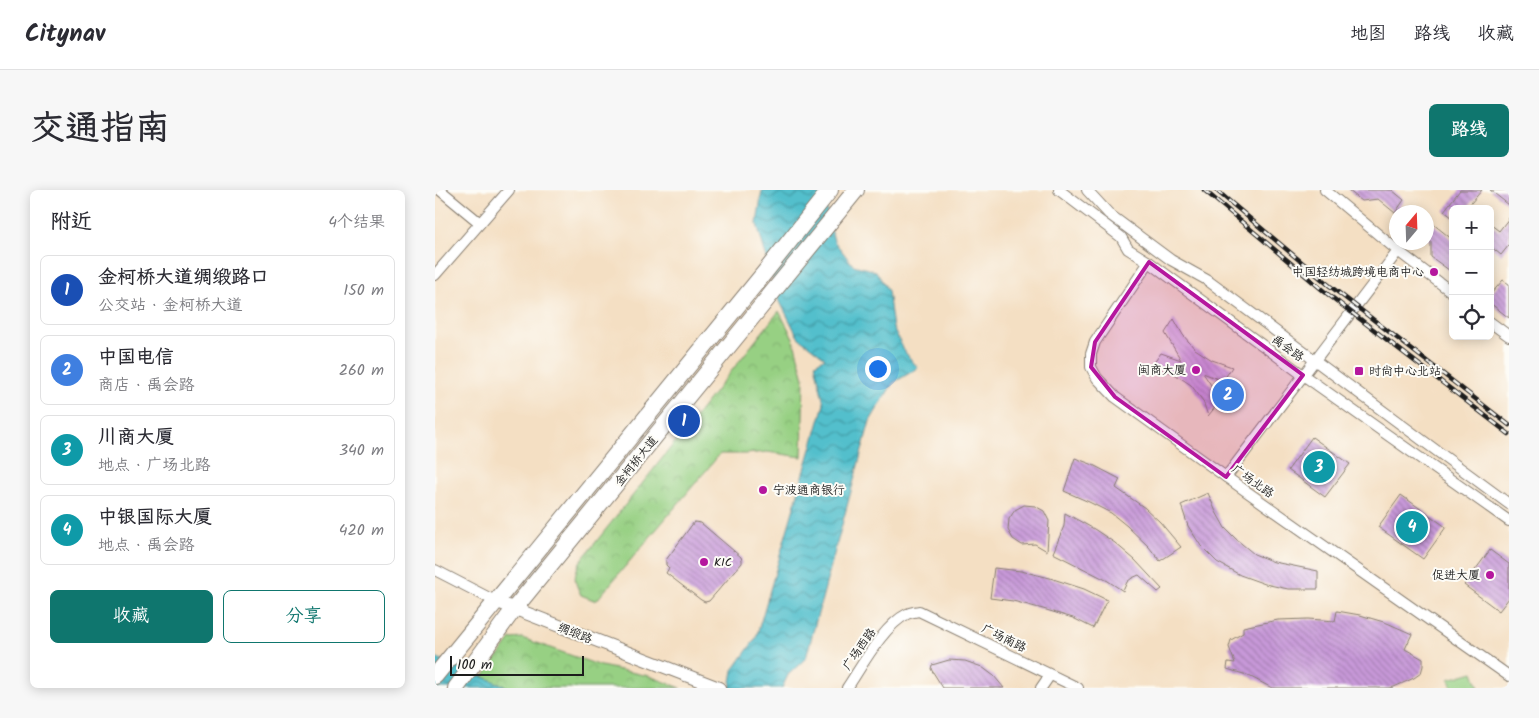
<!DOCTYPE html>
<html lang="zh">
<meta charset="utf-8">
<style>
:root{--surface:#fff;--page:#f7f7f7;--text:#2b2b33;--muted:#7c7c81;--line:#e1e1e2;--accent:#0f766e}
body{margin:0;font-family:Kalam,"LXGW WenKai TC",sans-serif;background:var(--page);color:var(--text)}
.controls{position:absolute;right:15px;top:15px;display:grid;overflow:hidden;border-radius:8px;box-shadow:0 2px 12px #0003}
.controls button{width:45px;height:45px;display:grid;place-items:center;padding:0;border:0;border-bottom:1px solid var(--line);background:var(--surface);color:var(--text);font:25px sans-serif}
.compass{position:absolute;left:954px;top:15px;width:45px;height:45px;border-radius:50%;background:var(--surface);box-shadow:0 2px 12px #0003;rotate:19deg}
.scale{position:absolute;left:15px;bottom:12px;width:134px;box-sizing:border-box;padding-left:5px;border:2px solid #1c1c1c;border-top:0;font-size:14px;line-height:18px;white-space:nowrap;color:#1c1c1c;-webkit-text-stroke:4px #fdfcf7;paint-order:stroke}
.you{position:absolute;left:442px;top:178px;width:18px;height:18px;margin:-12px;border:4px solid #fff;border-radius:50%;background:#1a73e8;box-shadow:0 0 0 8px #1a73e833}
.badge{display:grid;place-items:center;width:32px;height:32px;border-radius:50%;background:var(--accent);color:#fff;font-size:16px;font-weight:700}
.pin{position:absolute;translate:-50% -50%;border:2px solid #fff;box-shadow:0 1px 5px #0006}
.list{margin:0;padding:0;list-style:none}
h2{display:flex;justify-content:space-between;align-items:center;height:65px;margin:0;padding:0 20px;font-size:21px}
h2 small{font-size:16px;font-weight:400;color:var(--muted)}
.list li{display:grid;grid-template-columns:32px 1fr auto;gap:15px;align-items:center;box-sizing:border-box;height:70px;margin:0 10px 10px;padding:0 10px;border:1px solid var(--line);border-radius:8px}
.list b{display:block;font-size:19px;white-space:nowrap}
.list p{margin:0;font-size:16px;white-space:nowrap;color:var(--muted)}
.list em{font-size:16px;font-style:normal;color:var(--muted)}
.actions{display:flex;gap:10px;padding:15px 20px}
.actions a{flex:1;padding:11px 0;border:1px solid var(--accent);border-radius:8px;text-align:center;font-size:18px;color:var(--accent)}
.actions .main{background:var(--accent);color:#fff}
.icon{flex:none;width:28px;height:28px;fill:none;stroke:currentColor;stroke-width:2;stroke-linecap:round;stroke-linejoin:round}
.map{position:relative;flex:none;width:1074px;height:498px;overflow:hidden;border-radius:8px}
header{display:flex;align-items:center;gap:30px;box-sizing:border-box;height:70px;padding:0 25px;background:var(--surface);border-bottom:1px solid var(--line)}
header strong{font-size:24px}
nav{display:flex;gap:28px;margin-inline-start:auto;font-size:18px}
.intro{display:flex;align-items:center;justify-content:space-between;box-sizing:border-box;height:120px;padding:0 30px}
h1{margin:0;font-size:35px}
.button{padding:12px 22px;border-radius:8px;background:var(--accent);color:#fff;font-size:18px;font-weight:700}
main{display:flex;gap:30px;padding:0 30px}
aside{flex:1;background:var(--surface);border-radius:8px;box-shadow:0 2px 12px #0003}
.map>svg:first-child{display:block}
</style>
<header>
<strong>Citynav</strong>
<nav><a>地图</a><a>路线</a><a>收藏</a></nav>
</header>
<div class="intro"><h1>交通指南</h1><a class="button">路线</a></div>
<main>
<aside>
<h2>附近<small>4个结果</small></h2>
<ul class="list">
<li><span class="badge" style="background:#1a4fb4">1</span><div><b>金柯桥大道绸缎路口</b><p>公交站 · 金柯桥大道</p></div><em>150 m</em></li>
<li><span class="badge" style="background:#3f7fe0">2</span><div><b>中国电信</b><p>商店 · 禹会路</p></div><em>260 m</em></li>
<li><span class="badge" style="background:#0f9aa8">3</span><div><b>川商大厦</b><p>地点 · 广场北路</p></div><em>340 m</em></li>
<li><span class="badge" style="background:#0f9aa8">4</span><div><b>中银国际大厦</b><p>地点 · 禹会路</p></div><em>420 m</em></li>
</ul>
<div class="actions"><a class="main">收藏</a><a>分享</a></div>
</aside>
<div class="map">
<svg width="1074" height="498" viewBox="0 0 1074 498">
<defs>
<pattern id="park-crowns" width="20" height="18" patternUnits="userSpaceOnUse" patternTransform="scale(1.25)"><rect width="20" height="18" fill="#97d083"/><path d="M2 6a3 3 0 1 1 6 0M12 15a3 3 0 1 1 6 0" fill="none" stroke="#82b271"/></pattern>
<pattern id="water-waves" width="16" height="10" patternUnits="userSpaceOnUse" patternTransform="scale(1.25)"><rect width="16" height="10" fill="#52bfcc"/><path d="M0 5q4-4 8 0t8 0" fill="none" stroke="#439aa5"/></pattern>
<pattern id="building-back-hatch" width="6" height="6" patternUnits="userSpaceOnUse" patternTransform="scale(1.25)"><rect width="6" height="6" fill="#c899d9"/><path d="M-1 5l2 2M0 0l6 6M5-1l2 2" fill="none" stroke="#a27caf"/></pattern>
</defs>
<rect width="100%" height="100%" fill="#fdfcf7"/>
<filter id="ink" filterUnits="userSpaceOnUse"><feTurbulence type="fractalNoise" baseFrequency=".02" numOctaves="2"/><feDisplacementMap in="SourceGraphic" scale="10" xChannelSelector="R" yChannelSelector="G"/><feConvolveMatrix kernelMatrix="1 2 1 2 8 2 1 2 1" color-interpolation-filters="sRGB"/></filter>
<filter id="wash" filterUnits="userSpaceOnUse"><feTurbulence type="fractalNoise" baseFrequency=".0096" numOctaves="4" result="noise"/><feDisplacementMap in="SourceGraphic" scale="20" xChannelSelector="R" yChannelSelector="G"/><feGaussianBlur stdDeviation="1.12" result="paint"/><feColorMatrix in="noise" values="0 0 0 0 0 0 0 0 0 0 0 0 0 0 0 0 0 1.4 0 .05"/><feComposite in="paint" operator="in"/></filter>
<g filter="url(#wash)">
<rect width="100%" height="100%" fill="#f4dfc3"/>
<polygon fill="#97d083" stroke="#5a7650" points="1038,482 1044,498 1017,498 1014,489"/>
<g fill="url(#park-crowns)" stroke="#5a7650">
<path d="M344,121L358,148L369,188L367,267L332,262L311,264H285L161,411L146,405C139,391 138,387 145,372Z"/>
<polygon points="87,448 166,476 214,486 246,498 75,498 48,487 76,449"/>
</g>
<g fill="url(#water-waves)" stroke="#376e74">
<polygon points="327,0 387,0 399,51 418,75 441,81 453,101 458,138 470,162 483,178 458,193 435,231 371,468 353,485 347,498 295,498 298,480 321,448 389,214 380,174 390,168 363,147 343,108 322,34"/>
<polygon points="0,467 75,498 0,498"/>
</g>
<g id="blocks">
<g fill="url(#building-back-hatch)">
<polygon points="913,0 957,0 969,10 960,23 943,9 927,11"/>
<polygon points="1025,0 1047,0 1031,19 1018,19 1018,28 1009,21"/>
<polygon points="1055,0 1074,0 1074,15"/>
<polygon points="1074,28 1074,55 1066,65 1055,56 1055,34 1064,41"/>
<polygon points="992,29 1018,50 1018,83 996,67 996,52 992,48"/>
<polygon points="1068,90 1074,94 1074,128 1055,113 1055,105"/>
<polygon points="739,129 748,145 760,159 777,170 797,177 788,191 768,183 786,210 773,226 768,211 756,195 738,183 716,177 726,163 746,170 730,143"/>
<polygon points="877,247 915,274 890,307 853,280"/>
<polygon points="640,268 656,274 685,289 681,298 710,318 725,332 746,357 725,371 714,357 692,336 676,323 654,312 629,301"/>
<polygon points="773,303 781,322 790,338 801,349 819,364 839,372 883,381 883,399 853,399 830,394 805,385 782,372 766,356 753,336 746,315"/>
<polygon points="966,305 1011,337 988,369 943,337"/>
<polygon points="589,315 600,316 609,321 614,331 612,361 600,354 587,355 578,349 573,340 574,329 580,320"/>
<polygon points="630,323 659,339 680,353 700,370 727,399 723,402 704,385 697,388 692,392 688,401 673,391 618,363 629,336"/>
<polygon points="259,332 266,333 306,367 307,370 307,373 274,411 270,412 266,410 231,383 234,378 231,375 231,370"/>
<polygon points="1055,360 1074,374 1074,408 1064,421 1029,395"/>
<polygon points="559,378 586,381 615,388 649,399 672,410 658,438 638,428 608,419 578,411 555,408"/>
<polygon points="902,421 925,425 952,433 977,444 970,459 988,469 988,476 986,483 979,488 959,497 953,498 837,498 812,485 792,479 793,472 800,473 794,457 796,450 808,443 808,437 843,430 873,429 900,431"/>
<polygon points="514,470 530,471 547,477 559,486 569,498 508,498 496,479 497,475"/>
</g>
</g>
</g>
<g filter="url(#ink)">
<use href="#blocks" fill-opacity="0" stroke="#887e70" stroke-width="1"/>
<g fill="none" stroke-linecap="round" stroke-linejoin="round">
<defs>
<g id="minor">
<polyline points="5,0 45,33"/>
<polyline points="624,0 686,47 693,59 714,72 868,185 1074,331"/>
<polyline points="652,0 674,24 736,70 772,90 987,250 1074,314"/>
<polyline points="890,0 963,61 1018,103"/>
<polyline points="714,72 660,152 656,164 656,177 662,188 680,207 791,287 1074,486"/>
<polyline points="0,85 74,0"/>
<polyline points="1055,132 1074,146"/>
<polyline points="791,287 963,61"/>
<polyline points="0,380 60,411"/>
<path d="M412,498C427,476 448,436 472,424C476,422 480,422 484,421L643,498"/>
<polyline points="606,498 615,485"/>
</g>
<polyline id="tertiary" points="60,411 284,498"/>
<g id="primary">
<polyline points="0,486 330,82 395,0"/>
<polyline points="21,498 79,419 421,0"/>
</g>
</defs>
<use href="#minor" stroke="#887e70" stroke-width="12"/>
<use href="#tertiary" stroke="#887e70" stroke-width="14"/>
<use href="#primary" stroke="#887e70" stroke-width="18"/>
<use href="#minor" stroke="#fff" stroke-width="10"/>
<use href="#tertiary" stroke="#fff" stroke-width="12"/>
<use href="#primary" stroke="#fff" stroke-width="16"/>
<defs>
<g id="rail">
<polyline points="769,0 890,102 1074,244"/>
<polyline points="781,0 895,96 1074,235"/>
</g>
</defs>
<use href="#rail" stroke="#1c1c1c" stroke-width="4.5"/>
<use href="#rail" stroke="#fdfcf7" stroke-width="2.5" stroke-dasharray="8" stroke-linecap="butt"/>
</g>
</g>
<path fill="#b5179e" fill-opacity="0.2" stroke="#b5179e" stroke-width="4" stroke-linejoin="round" d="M714,72L868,185L791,287L680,207L656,177L660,152Z"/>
<g fill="#b5179e" stroke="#fdfcf7" stroke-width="2">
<circle cx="999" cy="82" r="5"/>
<circle cx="761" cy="180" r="5"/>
<rect x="919" y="176" width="10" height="10" rx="2.5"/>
<circle cx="328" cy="300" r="5"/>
<circle cx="269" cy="372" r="5"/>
<circle cx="1055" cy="385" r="5"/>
</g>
<g text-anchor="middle" stroke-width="4" stroke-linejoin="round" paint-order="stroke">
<g font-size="12" fill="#1c1c1c" stroke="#fdfcf7" text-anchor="end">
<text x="989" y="86">中国轻纺城跨境电商中心</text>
<text x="751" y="184">闽商大厦</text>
<text x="934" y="185" text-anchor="start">时尚中心北站</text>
<text x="338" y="304" text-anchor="start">宁波通商银行</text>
<text x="279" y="376" text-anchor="start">KIC</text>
<text x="1045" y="389">促进大厦</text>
</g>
<g font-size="12" fill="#1c1c1c" stroke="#fdfcf7">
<text transform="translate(853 158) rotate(36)" y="4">禹会路</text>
<text transform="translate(201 271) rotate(-51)" y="4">金柯桥大道</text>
<text transform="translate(818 291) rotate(35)" y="4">广场北路</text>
<text transform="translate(140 443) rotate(21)" y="4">绸缎路</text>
<text transform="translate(569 448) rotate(26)" y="4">广场南路</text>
<text transform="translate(424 459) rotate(-55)" y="4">广场西路</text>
</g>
</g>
</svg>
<div class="controls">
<button>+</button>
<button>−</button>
<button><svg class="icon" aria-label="locate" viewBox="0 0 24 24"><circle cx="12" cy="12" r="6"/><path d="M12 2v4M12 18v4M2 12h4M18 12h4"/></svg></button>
</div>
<svg class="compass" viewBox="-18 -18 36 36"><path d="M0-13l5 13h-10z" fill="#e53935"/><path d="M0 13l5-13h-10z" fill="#7c7c81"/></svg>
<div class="scale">100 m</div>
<div class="you"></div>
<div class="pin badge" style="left:249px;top:231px;background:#1a4fb4">1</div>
<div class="pin badge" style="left:793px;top:205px;background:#3f7fe0">2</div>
<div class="pin badge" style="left:884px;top:277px;background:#0f9aa8">3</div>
<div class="pin badge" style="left:977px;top:337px;background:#0f9aa8">4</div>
</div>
</main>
